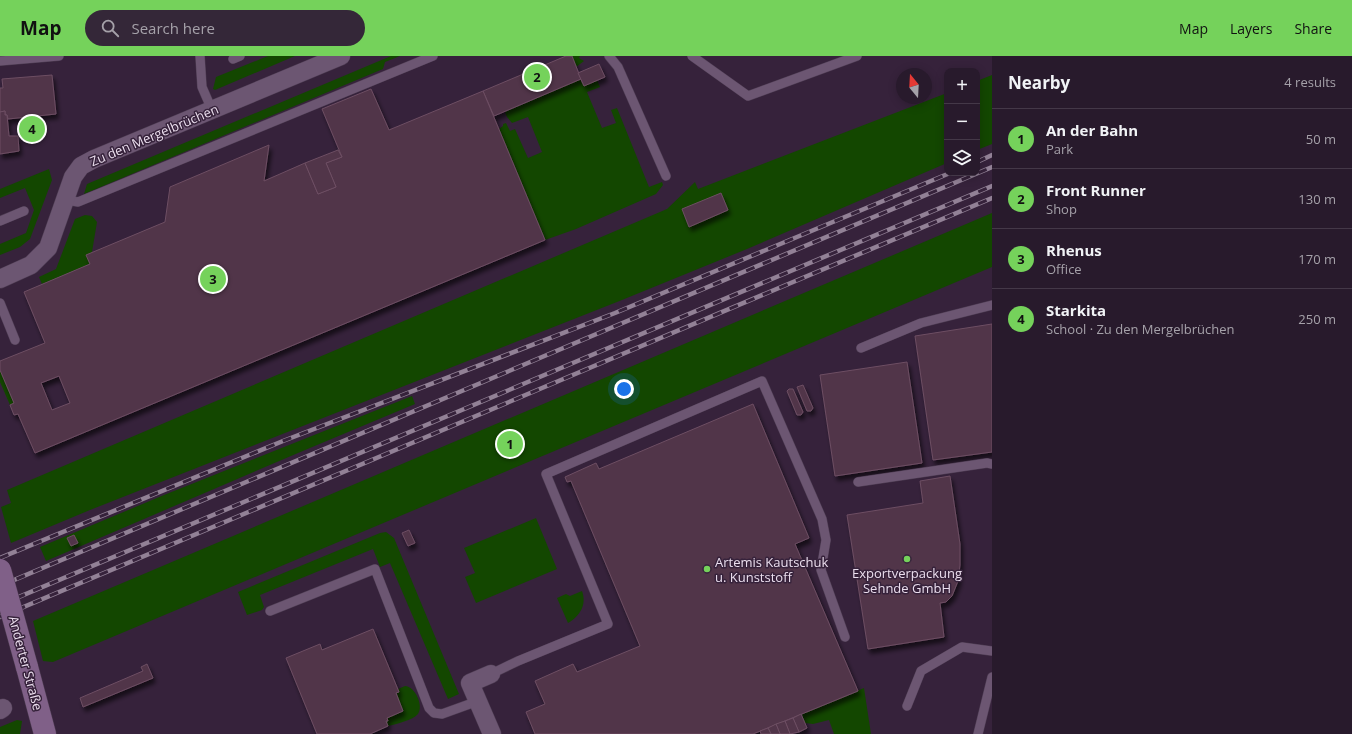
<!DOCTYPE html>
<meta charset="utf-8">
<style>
:root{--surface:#281a2c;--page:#342738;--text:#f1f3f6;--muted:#a5a1a9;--line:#443848;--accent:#75d25b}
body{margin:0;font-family:"Open Sans",sans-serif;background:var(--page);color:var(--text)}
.controls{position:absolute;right:12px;top:12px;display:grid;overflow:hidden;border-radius:8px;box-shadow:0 2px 10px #0003}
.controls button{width:36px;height:36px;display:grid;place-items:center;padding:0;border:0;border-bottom:1px solid var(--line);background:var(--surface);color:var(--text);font:20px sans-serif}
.compass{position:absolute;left:896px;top:12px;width:36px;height:36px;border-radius:50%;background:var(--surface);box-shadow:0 2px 10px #0003;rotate:342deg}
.you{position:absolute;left:624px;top:333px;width:14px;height:14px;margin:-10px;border:3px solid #fff;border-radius:50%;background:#1a73e8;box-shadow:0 0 0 6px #1a73e833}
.badge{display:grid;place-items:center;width:26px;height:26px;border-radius:50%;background:var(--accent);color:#111;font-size:13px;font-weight:700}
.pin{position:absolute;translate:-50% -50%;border:2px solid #fff;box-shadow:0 1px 4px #0006}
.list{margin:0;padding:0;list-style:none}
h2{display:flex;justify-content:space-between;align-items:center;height:52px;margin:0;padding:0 16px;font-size:17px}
h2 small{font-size:13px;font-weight:400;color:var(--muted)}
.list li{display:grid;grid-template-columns:26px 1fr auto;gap:12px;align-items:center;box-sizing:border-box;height:60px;padding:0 16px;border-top:1px solid var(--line)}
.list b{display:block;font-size:15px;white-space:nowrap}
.list p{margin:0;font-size:13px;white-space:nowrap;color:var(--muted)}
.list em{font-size:13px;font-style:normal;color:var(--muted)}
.icon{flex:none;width:22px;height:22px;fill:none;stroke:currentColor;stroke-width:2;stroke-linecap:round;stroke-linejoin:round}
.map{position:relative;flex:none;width:992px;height:678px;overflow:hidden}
header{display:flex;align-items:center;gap:24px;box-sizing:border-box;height:56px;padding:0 20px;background:var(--accent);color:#111}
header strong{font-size:19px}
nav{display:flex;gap:22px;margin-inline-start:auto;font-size:14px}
.search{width:280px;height:36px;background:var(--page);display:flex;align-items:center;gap:10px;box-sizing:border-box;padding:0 14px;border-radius:22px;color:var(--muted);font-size:15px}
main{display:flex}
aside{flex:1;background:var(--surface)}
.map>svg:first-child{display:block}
</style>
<header>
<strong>Map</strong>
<div class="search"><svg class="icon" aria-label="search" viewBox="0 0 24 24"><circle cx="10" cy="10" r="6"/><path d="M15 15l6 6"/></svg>Search here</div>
<nav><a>Map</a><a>Layers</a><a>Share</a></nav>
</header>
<main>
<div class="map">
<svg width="992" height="678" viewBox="0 0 992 678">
<defs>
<filter id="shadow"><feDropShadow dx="2.5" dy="4.5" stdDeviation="2" flood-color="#0009"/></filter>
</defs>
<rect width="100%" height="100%" fill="#36223b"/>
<g fill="#134700">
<polygon points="268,0 295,0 215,34 213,33 216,21"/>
<polygon points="391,0 400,0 385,6 383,13 84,138 87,128"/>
<polygon points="572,0 580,0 579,2 584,5 576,11"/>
<polygon points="992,19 992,88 977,94 977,25"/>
<polygon points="581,23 597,24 600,31 587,36 602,72 616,67 611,54 617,52 649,131 662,126 663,129 656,138 576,173 545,184 499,73 503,70 503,68 506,67 510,75 515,73 528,102 542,96 528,61 512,67 507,61 505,56"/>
<polygon points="947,37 947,107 747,193 617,246 90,454 11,487 1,451 11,447 7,434 667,153 695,126 698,133"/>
<polygon points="49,113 52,124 30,183 20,191 0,199 0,188 26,177 34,154 25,132 0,142 0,133"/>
<polygon points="992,157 992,211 53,606 43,605 33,565"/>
<polygon points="85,159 92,160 97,166 90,208 42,228 39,221 56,213 75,163"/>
<polygon points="0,314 14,347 10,349 0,326"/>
<polygon points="412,340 415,348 298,397 46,505 40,491 164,439"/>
<polygon points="536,462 557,513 476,547 465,521 475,517 464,492"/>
<polygon points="386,476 394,482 459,638 448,643 390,507 380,511 373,493 260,539 264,551 262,554 247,559 238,536 380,477"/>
<path d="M582,535C587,549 580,560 568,567L557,542L566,538L570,540Z"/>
<path d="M405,630C415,630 424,650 418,658C413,664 396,668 388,670L386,665L388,664L387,662L403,655L396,637L399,636L398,633Z"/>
<polygon points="864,632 871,678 834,678 829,664 813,668 805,667 801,658"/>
<polygon points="17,664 22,665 20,678 0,678 0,671"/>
</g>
<g fill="#513448" stroke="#6d4e63" fill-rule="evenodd" filter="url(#shadow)">
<polygon points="566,0 572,0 581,23 494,60 483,35"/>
<polygon points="599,8 605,21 584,30 578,17"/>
<polygon points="52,19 56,58 8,63 7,59 5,59 5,55 0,56 0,32 3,32 2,23"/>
<path d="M371,33L389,74L483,35L545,184L35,397L18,358L14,359L10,349L14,347L0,314V305L45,287L24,236L90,208L86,199L165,166L170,131L269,89L264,125L305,107L318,138L336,131L326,107L342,101L322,53ZM59,320L70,347L52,354L41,327Z"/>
<polygon points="5,55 5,59 7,59 9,80 18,80 19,95 0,98 0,56"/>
<polygon points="338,94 342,101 326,107 336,131 318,138 305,107"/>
<polygon points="721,137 728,154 689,171 682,153"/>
<polygon points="992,268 992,396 933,404 915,280"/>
<polygon points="907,306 922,407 835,420 820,319"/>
<polygon points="803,329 813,352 811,355 807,355 797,331"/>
<polygon points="789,333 793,333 803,356 801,359 797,359 787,335"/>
<polygon points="753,348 809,482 795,488 858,635 753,678 535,678 526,656 545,648 535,625 573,608 577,616 640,590 571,425 567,426 565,421 596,407 599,413"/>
<polygon points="950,420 960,488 960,509 958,525 952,540 946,546 940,547 944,581 868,593 847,459 923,447 920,425"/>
<polygon points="409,474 415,487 408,490 402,477"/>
<polygon points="74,479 78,487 71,490 67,482"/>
<polygon points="373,573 399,636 396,637 403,655 387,662 388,665 386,665 388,670 370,678 317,678 286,602 320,588 322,594"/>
<polygon points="147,608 153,622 83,651 80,642 143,615 141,611"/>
<polygon points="801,658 807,672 799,676 793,662"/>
<polygon points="793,662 799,676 790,678 785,665"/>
<polygon points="785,665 790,678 780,678 776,668"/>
<polygon points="776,668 780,678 771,678 768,672"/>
<polygon points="768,672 771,678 761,678 760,675"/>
</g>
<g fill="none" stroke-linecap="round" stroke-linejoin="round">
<defs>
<g id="lane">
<polyline points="200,0 202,31 212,54"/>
<polyline points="609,0 618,11 666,120"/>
<polyline points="692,0 748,40 857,0"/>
<polyline points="233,3 240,0"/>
<polyline points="0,5 59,0"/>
<polyline points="66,144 78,146 433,0"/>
<polyline points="0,165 24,155"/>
<polyline points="0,247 15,284"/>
<polyline points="861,292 921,267 992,249"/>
<polyline points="858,426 987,407 992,408"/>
<polyline points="270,555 375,513 429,652 434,657 442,658 478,645"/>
<polyline points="491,618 518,605 608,568 546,418 762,325 822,463 826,484 821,514 845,581"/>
<polyline points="907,650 921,615 962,591 992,595"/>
<polyline points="978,678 992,621"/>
</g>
<g id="street">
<polyline points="0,223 31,209 48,192 73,121 81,110 94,103 341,0"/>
<polyline points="491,618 470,627 492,678"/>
<polyline points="0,654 3,652"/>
</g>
<polyline id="secondary" points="27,611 45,678"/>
</defs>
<use href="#lane" stroke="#4e3d53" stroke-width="10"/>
<use href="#street" stroke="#4e3d53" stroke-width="19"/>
<use href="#secondary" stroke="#4e3d53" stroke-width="23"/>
<use href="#lane" stroke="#6c5672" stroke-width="9"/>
<use href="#street" stroke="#6c5672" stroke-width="18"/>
<use href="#secondary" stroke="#806088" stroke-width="22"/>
<defs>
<g id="rail">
<polyline points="977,106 992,99"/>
<polyline points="0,502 283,385 615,257 950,117"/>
<polyline points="0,530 992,111"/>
<polyline points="0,549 992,130"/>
<polyline points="0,561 992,142"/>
</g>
</defs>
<use href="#rail" stroke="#928196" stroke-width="4.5"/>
<use href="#rail" stroke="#36223b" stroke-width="3" stroke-dasharray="9" stroke-linecap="butt"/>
<defs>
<polyline id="secondary-bridge" points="0,514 27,611"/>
</defs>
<use href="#secondary-bridge" stroke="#4e3d53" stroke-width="23" stroke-linecap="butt"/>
<use href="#secondary-bridge" stroke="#806088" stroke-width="22"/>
</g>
<g fill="#75d25b" stroke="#36223b" stroke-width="1.5">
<circle cx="907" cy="503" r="4"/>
<circle cx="707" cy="513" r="4"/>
</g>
<g text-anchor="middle" stroke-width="3" stroke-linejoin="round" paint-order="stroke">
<g font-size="13" fill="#ebdeee" stroke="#36223b">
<text transform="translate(154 79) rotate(-23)" y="5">Zu den Mergelbrüchen</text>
<text transform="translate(26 607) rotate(75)" y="5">Anderter Straße</text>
</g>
<g font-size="13" fill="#ebdeee" stroke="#36223b" text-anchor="start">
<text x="715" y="511">Artemis Kautschuk<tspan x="715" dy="15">u. Kunststoff</tspan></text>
<text x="907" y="522" text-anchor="middle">Exportverpackung<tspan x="907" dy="15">Sehnde GmbH</tspan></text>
</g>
</g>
</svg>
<div class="controls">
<button>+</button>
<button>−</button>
<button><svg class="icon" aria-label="layers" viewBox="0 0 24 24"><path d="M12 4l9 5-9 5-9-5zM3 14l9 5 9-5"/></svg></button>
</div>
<svg class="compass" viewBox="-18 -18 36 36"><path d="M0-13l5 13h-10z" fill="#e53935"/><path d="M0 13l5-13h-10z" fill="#a5a1a9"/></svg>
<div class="you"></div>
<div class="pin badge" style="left:510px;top:388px">1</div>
<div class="pin badge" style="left:537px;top:21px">2</div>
<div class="pin badge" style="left:213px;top:223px">3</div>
<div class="pin badge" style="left:32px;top:73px">4</div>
</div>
<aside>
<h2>Nearby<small>4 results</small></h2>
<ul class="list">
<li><span class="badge">1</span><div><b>An der Bahn</b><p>Park</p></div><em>50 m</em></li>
<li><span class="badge">2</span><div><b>Front Runner</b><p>Shop</p></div><em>130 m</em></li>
<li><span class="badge">3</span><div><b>Rhenus</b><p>Office</p></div><em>170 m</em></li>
<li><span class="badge">4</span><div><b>Starkita</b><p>School · Zu den Mergelbrüchen</p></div><em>250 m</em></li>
</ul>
</aside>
</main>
